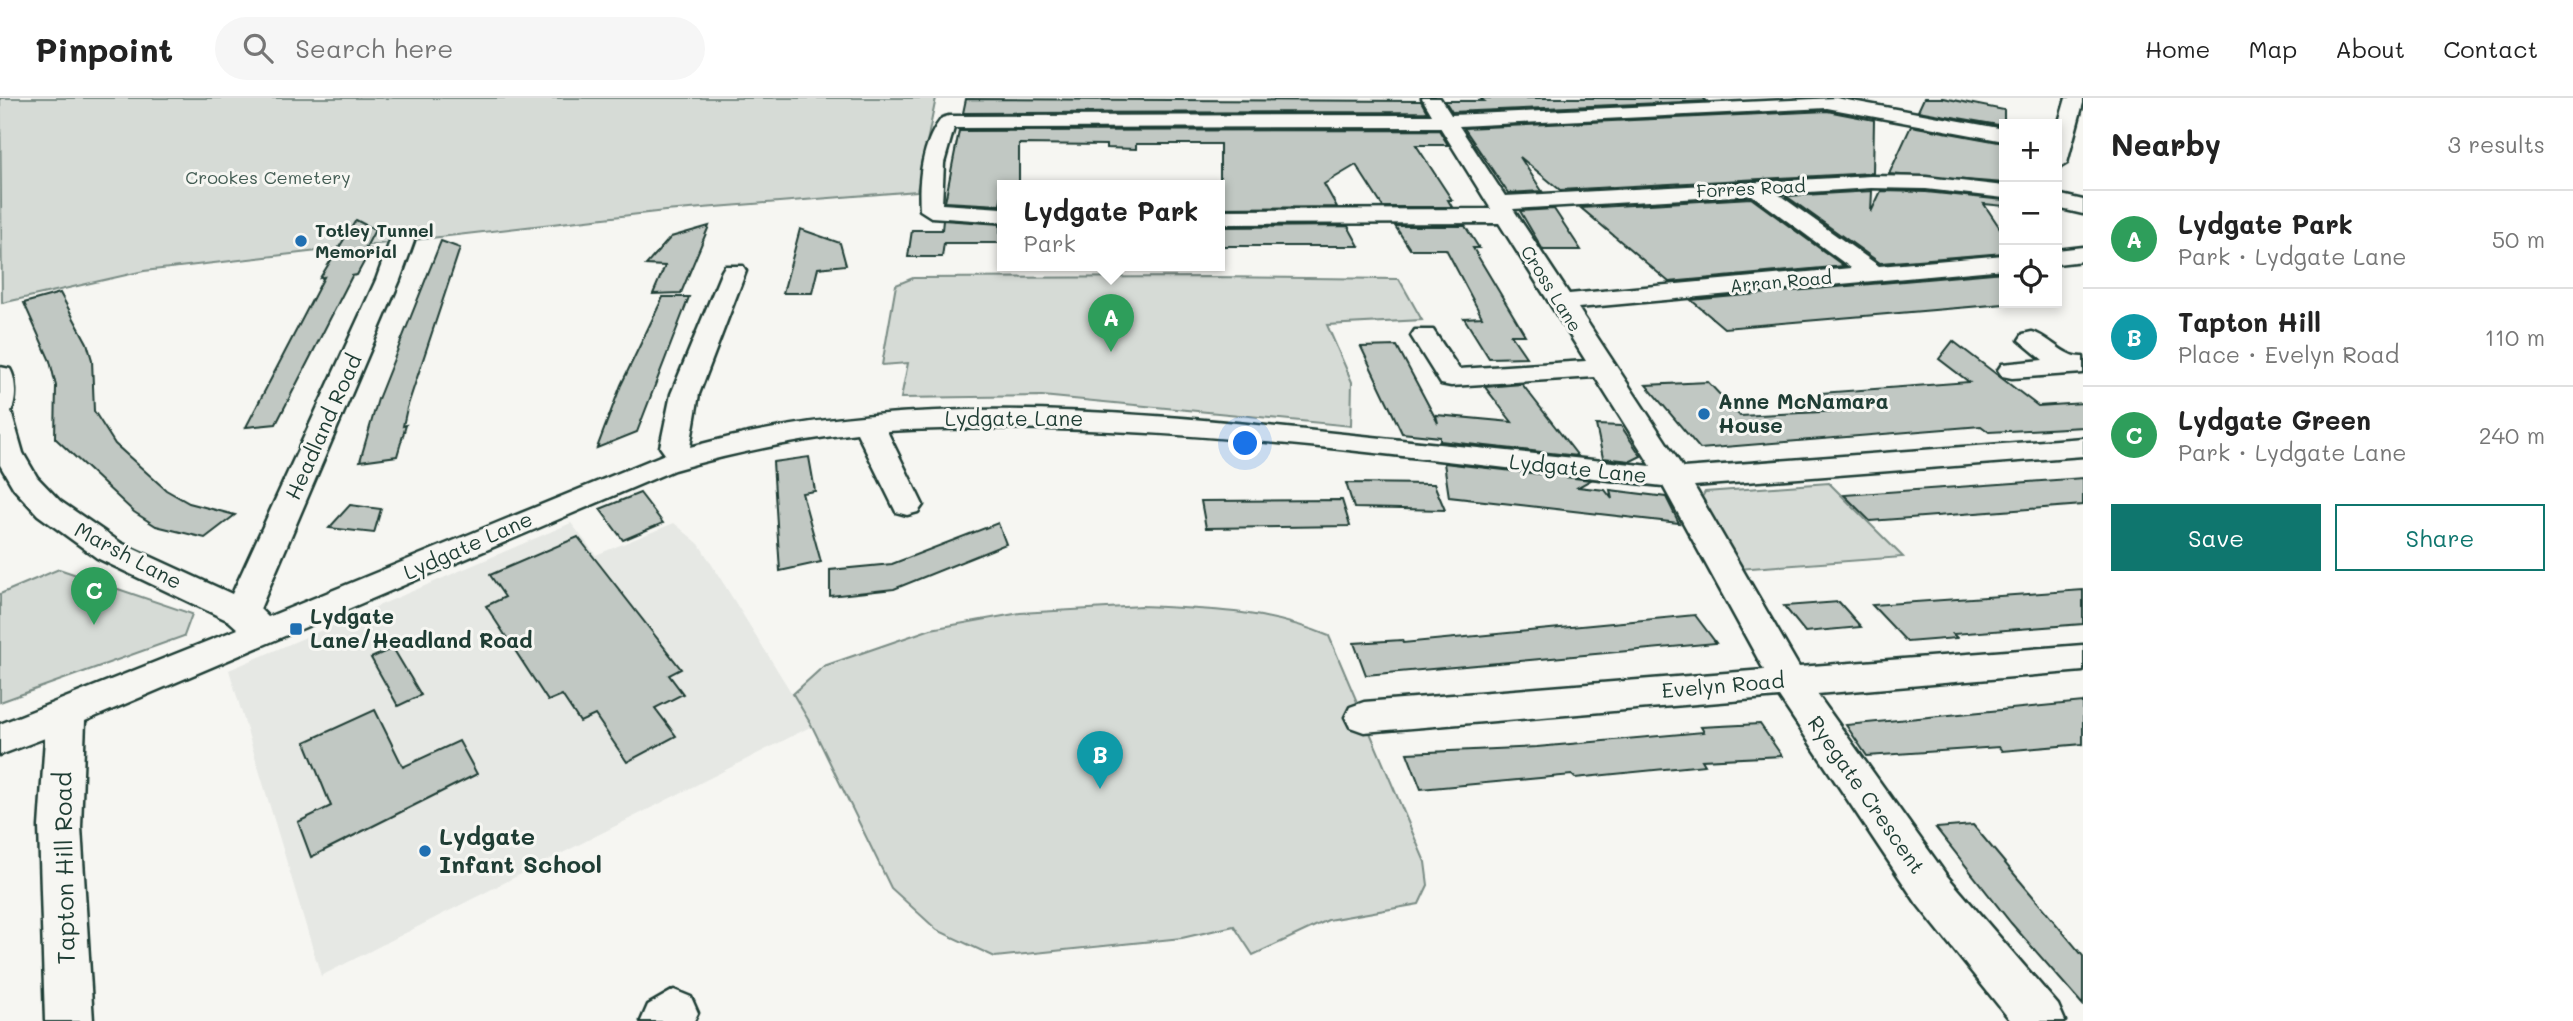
<!DOCTYPE html>
<meta charset="utf-8">
<style>
:root{--surface:#fff;--page:#f6f6f6;--text:#222;--muted:#767676;--line:#e0e0e0;--accent:#0f766e}
body{margin:0;font-family:Mali,sans-serif;background:var(--page);color:var(--text)}
.controls{position:absolute;right:21px;top:21px;display:grid;overflow:hidden;border-radius:0px;box-shadow:0 4px 10px #0003}
.controls button{width:63px;height:63px;display:grid;place-items:center;padding:0;border:0;border-bottom:2px solid var(--line);background:var(--surface);color:var(--text);font:35px sans-serif}
.you{position:absolute;left:1246px;top:346px;width:24px;height:24px;margin:-18px;border:5px solid #fff;border-radius:50%;background:#1a73e8;box-shadow:0 0 0 10px #1a73e833}
.badge{display:grid;place-items:center;width:46px;height:46px;border-radius:50%;background:var(--accent);color:#fff;font-size:23px;font-weight:700}
.pin{position:absolute;translate:-50% -58px;filter:drop-shadow(0 2px 4px #0008)}
.pin::after{content:'';position:absolute;top:37px;width:24px;height:21px;background:inherit;clip-path:polygon(0 0,100% 0,50% 100%)}
.popup{position:absolute;left:997px;top:82px;width:228px;height:91px;box-sizing:border-box;display:grid;place-content:center;border-radius:0px;background:var(--surface);filter:drop-shadow(0 2px 5px #0005);font-size:23px;white-space:nowrap;color:var(--muted)}
.popup b{font-size:26px;color:var(--text)}
.popup::after{content:'';position:absolute;left:50%;top:100%;margin-left:-14px;border:14px solid transparent;border-top-color:var(--surface)}
.list{margin:0;padding:0;list-style:none}
h2{display:flex;justify-content:space-between;align-items:center;height:91px;margin:0;padding:0 28px;font-size:30px}
h2 small{font-size:23px;font-weight:400;color:var(--muted)}
.list li{display:grid;grid-template-columns:46px 1fr auto;gap:21px;align-items:center;box-sizing:border-box;height:98px;padding:0 28px;border-top:2px solid var(--line)}
.list b{display:block;font-size:26px;white-space:nowrap}
.list p{margin:0;font-size:23px;white-space:nowrap;color:var(--muted)}
.list em{font-size:23px;font-style:normal;color:var(--muted)}
.actions{display:flex;gap:14px;padding:21px 28px}
.actions a{flex:1;padding:16px 0;border:2px solid var(--accent);border-radius:0px;text-align:center;font-size:24px;color:var(--accent)}
.actions .main{background:var(--accent);color:#fff}
.icon{flex:none;width:38px;height:38px;fill:none;stroke:currentColor;stroke-width:2;stroke-linecap:round;stroke-linejoin:round}
.map{position:relative;flex:none;width:2083px;height:923px;overflow:hidden}
header{display:flex;align-items:center;gap:42px;box-sizing:border-box;height:98px;padding:0 35px;background:var(--surface);border-bottom:2px solid var(--line)}
header strong{font-size:33px}
nav{display:flex;gap:38px;margin-inline-start:auto;font-size:24px}
.search{width:490px;height:63px;background:var(--page);display:flex;align-items:center;gap:18px;box-sizing:border-box;padding:0 24px;border-radius:38px;color:var(--muted);font-size:26px}
main{display:flex}
aside{flex:1;background:var(--surface)}
.map>svg:first-child{display:block}
</style>
<header>
<strong>Pinpoint</strong>
<div class="search"><svg class="icon" aria-label="search" viewBox="0 0 24 24"><circle cx="10" cy="10" r="6"/><path d="M15 15l6 6"/></svg>Search here</div>
<nav><a>Home</a><a>Map</a><a>About</a><a>Contact</a></nav>
</header>
<main>
<div class="map">
<svg width="2083" height="923" viewBox="0 0 2083 923">
<rect width="100%" height="100%" fill="#f6f6f2"/>
<filter id="ink" filterUnits="userSpaceOnUse"><feTurbulence type="fractalNoise" baseFrequency=".0143" numOctaves="2"/><feDisplacementMap in="SourceGraphic" scale="14" xChannelSelector="R" yChannelSelector="G"/><feConvolveMatrix kernelMatrix="1 2 1 2 8 2 1 2 1" color-interpolation-filters="sRGB"/></filter>
<g filter="url(#ink)">
<polygon fill="#e6e8e4" points="571,425 596,457 674,425 699,446 812,628 321,878 229,572"/>
<g fill="#d6dbd6" stroke="#7a8c85" stroke-width="2">
<polygon points="0,0 936,0 917,93 665,113 144,173 2,205"/>
<polygon points="1209,179 1399,181 1422,222 1327,227 1352,284 1351,328 1042,298 901,300 908,265 882,267 896,187 913,180"/>
<polygon points="1829,385 1903,459 1738,471 1702,399 1705,394"/>
<polygon points="59,471 192,516 184,538 0,604 0,496"/>
<path d="M1142,508C1209,511 1266,512 1329,538L1425,764L1428,787L1419,806L1328,822L1253,857L1234,828L1182,840L995,859L937,832L891,790L812,628L793,596L824,568L931,531L1020,515Z"/>
</g>
<g fill="#c1c8c3" stroke="#1f3d34" stroke-width="2">
<polygon points="1480,0 1703,0 1707,3 1452,14 1445,3 1484,3"/>
<polygon points="1924,0 1943,0 2004,12 2004,28 1918,13"/>
<polygon points="966,1 1421,3 1427,14 963,15"/>
<polygon points="1827,13 1874,22 1873,75 1560,92 1520,59 1542,93 1508,95 1464,30"/>
<polygon points="1911,28 2004,45 2004,85 1889,76"/>
<polygon points="1439,32 1448,47 1416,47 1452,102 1448,102 1452,109 1383,109 1356,67 1324,86 1337,109 1220,110 1220,46 1136,46 1136,51 1106,50 1106,47 1019,46 1019,88 1003,88 1000,107 945,104 959,33"/>
<polygon points="1872,93 1871,114 1881,93 1926,94 2004,102 2004,108 1984,106 2004,136 2004,155 1880,165 1786,98"/>
<polygon points="1751,100 1844,168 1669,184 1581,110"/>
<polygon points="1554,111 1581,152 1543,152 1520,113"/>
<polygon points="356,122 375,132 365,151 371,151 357,177 352,178 276,326 246,329 324,179 320,180"/>
<polygon points="943,122 1000,126 1000,145 944,145 942,159 908,159 912,132 942,132"/>
<polygon points="709,128 681,195 653,196 665,168 646,167 671,139"/>
<polygon points="1395,128 1465,128 1479,150 1473,150 1525,237 1511,237 1526,259 1489,260 1464,220 1482,219 1446,151 1410,151"/>
<polygon points="1220,129 1348,128 1359,148 1220,148"/>
<polygon points="800,131 840,145 846,167 818,170 812,195 783,195"/>
<polygon points="441,143 460,150 407,310 403,328 406,327 397,358 360,363 378,301"/>
<polygon points="2004,174 2004,206 1724,230 1691,202"/>
<polygon points="60,195 87,245 92,262 94,313 115,346 166,392 189,405 235,417 205,440 156,428 134,414 55,340 56,288 50,263 24,205"/>
<polygon points="663,199 689,199 637,334 597,350 621,287"/>
<polygon points="1953,243 2038,308 2083,305 2083,329 1989,334 1981,328 1700,351 1646,287 1708,284 1740,318 1840,313 1820,295 1969,284 1939,261"/>
<polygon points="1397,248 1438,325 1436,317 1512,324 1485,289 1522,286 1578,358 1440,343 1440,339 1402,335 1361,249"/>
<polygon points="1596,327 1621,328 1641,358 1631,363 1603,360"/>
<polygon points="809,359 815,393 802,395 821,464 780,473 773,364"/>
<polygon points="1444,365 1591,382 1578,389 1605,392 1612,401 1610,392 1666,399 1679,425 1449,399"/>
<polygon points="2083,380 2083,407 1870,423 1844,397"/>
<polygon points="1346,385 1434,386 1445,412 1354,410"/>
<polygon points="640,395 663,425 623,442 600,411"/>
<polygon points="1342,402 1350,428 1206,430 1201,403"/>
<polygon points="350,407 381,411 374,435 329,430"/>
<polygon points="998,425 1006,446 894,491 830,498 830,472 892,466"/>
<polygon points="578,439 681,571 669,577 683,596 655,610 676,638 627,664 595,617 580,624 562,597 548,603 486,508 505,499 490,477"/>
<polygon points="2083,492 2083,526 1953,536 1957,540 1907,544 1872,507"/>
<polygon points="1839,504 1861,529 1805,534 1784,508"/>
<polygon points="1695,517 1716,545 1366,577 1354,545 1402,542 1403,545"/>
<polygon points="393,550 421,597 398,608 371,560"/>
<polygon points="2083,604 2083,646 2002,653 1999,649 1867,658 1846,627"/>
<polygon points="375,612 403,669 459,643 477,676 311,759 298,724 331,708 305,644"/>
<polygon points="1760,626 1782,658 1702,662 1705,667 1575,680 1572,677 1421,691 1407,655 1537,649 1704,634 1701,629"/>
<polygon points="1973,727 2083,858 2083,907 2011,825 1936,730"/>
</g>
<g fill="none" stroke-linecap="round" stroke-linejoin="round">
<defs>
<g id="minor">
<path d="M1422,0H1440L1451,17L1836,0L2004,31V43L1827,10L1459,28L1505,98L1871,78L1926,79L2004,88V100L1926,91L1871,90L1778,96L1879,168L2004,157V171L1578,210L1683,370L2083,340V358L1694,388L1799,569L2083,547V573L1817,596L1947,778L2058,907L2065,923H2011L1917,806L1779,599L1364,634L1350,629L1345,619L1350,609L1364,604L1764,572L1663,388C1405,360 1146,319 887,333L923,407L918,414L907,417L896,414L857,335C795,342 734,355 674,372L85,623L81,729L93,923H45L39,729L45,640L0,657V626L238,531L229,523L97,460L38,417L14,391L0,367V269L10,271C16,281 17,303 11,313L23,355L37,379L60,403L121,445L232,496L376,182L390,143L394,138H410L414,143L400,182L260,511L268,519L665,356L660,349L671,296L722,173L725,168H743L746,173L699,296L690,349C895,293 1107,311 1315,333C1427,345 1539,356 1651,368L1595,279L1451,288L1441,286L1411,238L1415,232H1433L1459,271L1586,263L1499,125L1220,126V112L1491,111L1440,29L954,30L944,65L942,106L1002,110V124L931,119L920,112C918,82 922,44 942,20L949,18L1432,17ZM1752,97L1851,170L1569,196L1513,111Z"/>
<polygon points="2066,0 2083,0 2083,5 2067,65 2057,71 2057,31"/>
<polygon points="2057,96 2083,102 2083,116 2057,110"/>
<polygon points="2083,149 2083,163 2057,166 2057,152"/>
<path d="M2032,234C2050,239 2064,260 2083,259V275L2012,280L2002,278L1998,272L2002,266L2043,262L2019,242L2023,236Z"/>
<polygon points="674,892 691,899 698,915 694,923 641,923 648,907"/>
</g>
</defs>
<use href="#minor" stroke="#1f3d34" stroke-width="5"/>
<use href="#minor" fill="#f6f6f2" fill-rule="evenodd"/>
</g>
</g>
<g fill="#1f6fb2" stroke="#f6f6f2" stroke-width="2.5">
<circle cx="301" cy="143" r="7"/>
<circle cx="1704" cy="316" r="7"/>
<rect x="289" y="524" width="14" height="14" rx="3.5"/>
<circle cx="425" cy="753" r="7"/>
</g>
<g text-anchor="middle" stroke-width="6" stroke-linejoin="round" paint-order="stroke">
<g font-size="18" fill="#445d54" stroke="#f6f6f2">
<text x="268" y="86">Crookes Cemetery</text>
</g>
<g font-size="18" fill="#1f3d34" stroke="#f6f6f2">
<text transform="translate(1751 91) rotate(-3)" y="6">Forres Road</text>
<text transform="translate(1781 184) rotate(-5)" y="6">Arran Road</text>
<text transform="translate(1551 191) rotate(58)" y="6">Cross Lane</text>
</g>
<g font-size="18" font-weight="bold" fill="#1f3d34" stroke="#f6f6f2" text-anchor="start">
<text x="315" y="139">Totley Tunnel<tspan x="315" dy="21">Memorial</tspan></text>
</g>
<g font-size="21" font-weight="bold" fill="#1f3d34" stroke="#f6f6f2" text-anchor="start">
<text x="1718" y="311">Anne McNamara<tspan x="1718" dy="24">House</tspan></text>
<text x="310" y="526">Lydgate<tspan x="310" dy="24">Lane/Headland Road</tspan></text>
</g>
<g font-size="21" fill="#1f3d34" stroke="#f6f6f2">
<text x="1014" y="328">Lydgate Lane</text>
<text transform="translate(324 329) rotate(-66)" y="7">Headland Road</text>
<text transform="translate(1578 371) rotate(6)" y="7">Lydgate Lane</text>
<text transform="translate(468 448) rotate(-24)" y="7">Lydgate Lane</text>
<text transform="translate(128 458) rotate(28)" y="7">Marsh Lane</text>
<text transform="translate(1723 588) rotate(-5)" y="7">Evelyn Road</text>
<text transform="translate(1866 697) rotate(55)" y="7">Ryegate Crescent</text>
</g>
<g font-size="24" font-weight="bold" fill="#1f3d34" stroke="#f6f6f2" text-anchor="start">
<text x="439" y="747">Lydgate<tspan x="439" dy="28">Infant School</tspan></text>
</g>
<g font-size="24" fill="#1f3d34" stroke="#f6f6f2">
<text transform="translate(65 770) rotate(-91)" y="8">Tapton Hill Road</text>
</g>
</g>
</svg>
<div class="controls">
<button>+</button>
<button>−</button>
<button><svg class="icon" aria-label="locate" viewBox="0 0 24 24"><circle cx="12" cy="12" r="6"/><path d="M12 2v4M12 18v4M2 12h4M18 12h4"/></svg></button>
</div>
<div class="you"></div>
<div class="pin badge" style="left:1111px;top:254px;background:#2e9e5b">A</div>
<div class="popup"><b>Lydgate Park</b>Park</div>
<div class="pin badge" style="left:1100px;top:691px;background:#0f9aa8">B</div>
<div class="pin badge" style="left:94px;top:527px;background:#2e9e5b">C</div>
</div>
<aside>
<h2>Nearby<small>3 results</small></h2>
<ul class="list">
<li><span class="badge" style="background:#2e9e5b">A</span><div><b>Lydgate Park</b><p>Park · Lydgate Lane</p></div><em>50 m</em></li>
<li><span class="badge" style="background:#0f9aa8">B</span><div><b>Tapton Hill</b><p>Place · Evelyn Road</p></div><em>110 m</em></li>
<li><span class="badge" style="background:#2e9e5b">C</span><div><b>Lydgate Green</b><p>Park · Lydgate Lane</p></div><em>240 m</em></li>
</ul>
<div class="actions"><a class="main">Save</a><a>Share</a></div>
</aside>
</main>
